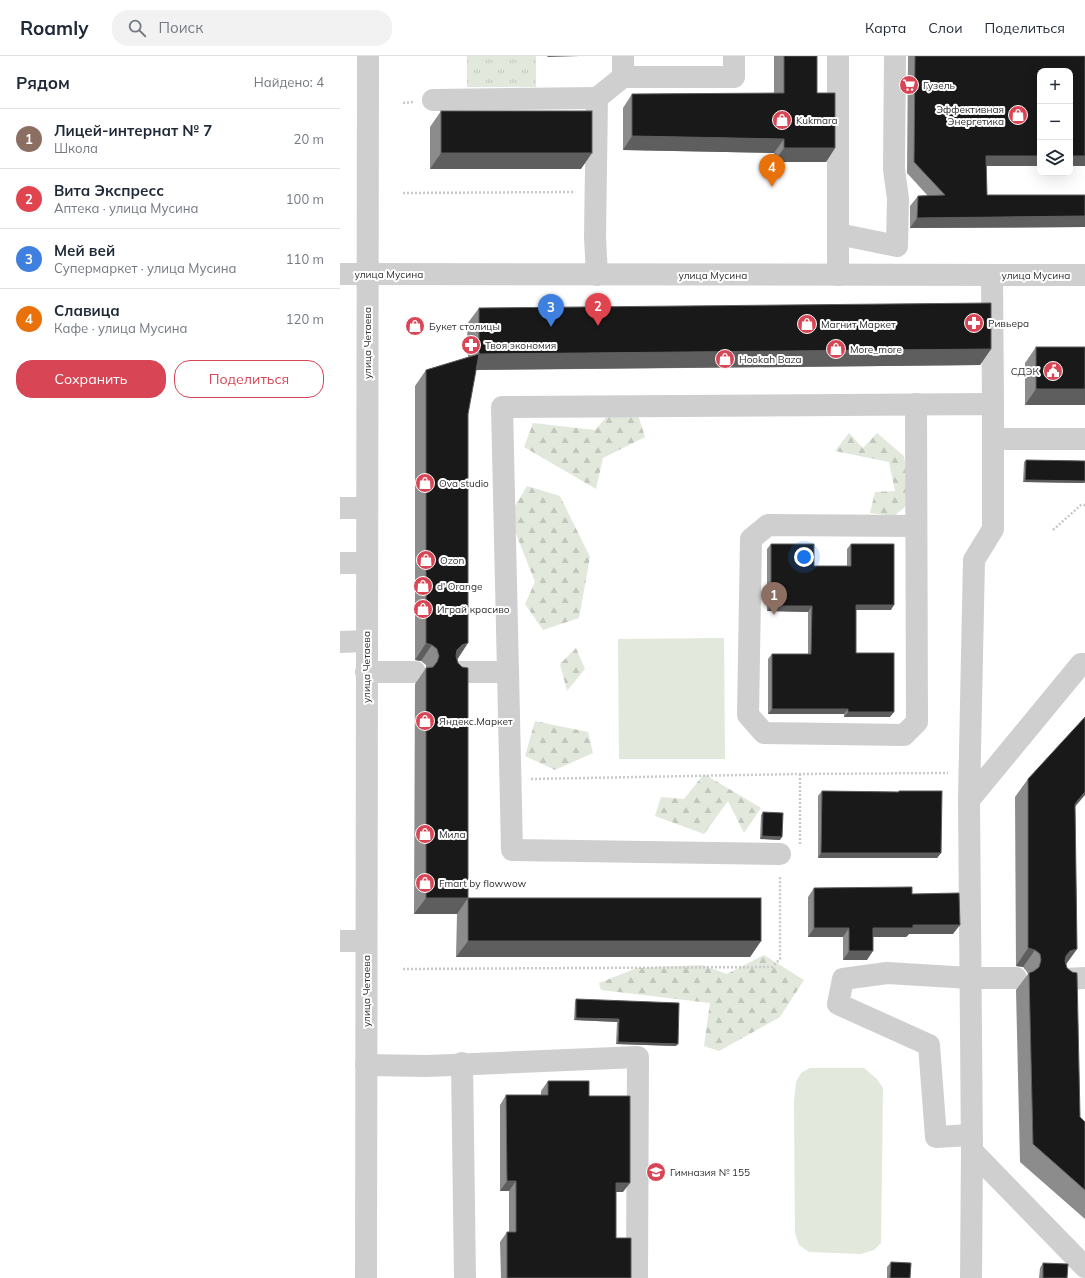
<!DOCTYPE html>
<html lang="ru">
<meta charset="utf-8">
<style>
:root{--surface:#fff;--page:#f2f2f3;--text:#1f2937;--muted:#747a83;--line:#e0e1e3;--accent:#d84554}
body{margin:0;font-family:Mulish,sans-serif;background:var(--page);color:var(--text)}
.controls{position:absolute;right:12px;top:12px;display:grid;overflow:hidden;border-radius:8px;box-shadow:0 4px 16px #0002}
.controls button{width:36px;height:36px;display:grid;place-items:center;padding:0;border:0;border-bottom:1px solid var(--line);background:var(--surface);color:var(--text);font:20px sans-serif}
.you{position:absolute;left:464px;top:501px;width:14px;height:14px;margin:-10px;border:3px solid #fff;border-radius:50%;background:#1a73e8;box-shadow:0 0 0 6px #1a73e833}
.badge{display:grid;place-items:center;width:26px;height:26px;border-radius:50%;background:var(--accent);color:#fff;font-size:13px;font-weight:700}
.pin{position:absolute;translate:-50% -33px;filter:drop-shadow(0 1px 2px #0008)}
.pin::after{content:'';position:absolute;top:21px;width:14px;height:12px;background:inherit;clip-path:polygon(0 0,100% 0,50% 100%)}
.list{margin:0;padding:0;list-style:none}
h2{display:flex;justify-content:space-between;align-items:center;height:52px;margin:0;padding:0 16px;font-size:17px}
h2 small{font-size:13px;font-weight:400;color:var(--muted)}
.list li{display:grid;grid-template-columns:26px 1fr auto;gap:12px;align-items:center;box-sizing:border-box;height:60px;padding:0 16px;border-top:1px solid var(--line)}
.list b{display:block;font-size:15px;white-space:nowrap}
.list p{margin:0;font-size:13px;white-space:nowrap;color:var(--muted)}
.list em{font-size:13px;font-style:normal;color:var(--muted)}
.actions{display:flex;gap:8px;padding:12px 16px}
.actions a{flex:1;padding:9px 0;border:1px solid var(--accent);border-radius:16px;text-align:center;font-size:14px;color:var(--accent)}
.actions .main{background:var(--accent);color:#fff}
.icon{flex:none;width:22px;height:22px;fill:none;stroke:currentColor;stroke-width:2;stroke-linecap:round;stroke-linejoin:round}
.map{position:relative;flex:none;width:745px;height:1222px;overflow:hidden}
header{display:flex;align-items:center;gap:24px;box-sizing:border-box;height:56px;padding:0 20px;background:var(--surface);border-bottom:1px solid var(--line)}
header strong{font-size:19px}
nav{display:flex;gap:22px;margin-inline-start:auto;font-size:14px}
.search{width:280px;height:36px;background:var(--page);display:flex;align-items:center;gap:10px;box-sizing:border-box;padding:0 14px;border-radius:16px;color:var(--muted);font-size:15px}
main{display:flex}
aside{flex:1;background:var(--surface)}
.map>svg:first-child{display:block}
</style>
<header>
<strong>Roamly</strong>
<div class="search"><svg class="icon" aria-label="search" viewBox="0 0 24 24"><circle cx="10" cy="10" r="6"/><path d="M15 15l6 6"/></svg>Поиск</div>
<nav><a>Карта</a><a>Слои</a><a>Поделиться</a></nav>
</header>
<main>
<aside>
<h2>Рядом<small>Найдено: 4</small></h2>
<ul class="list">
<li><span class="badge" style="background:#8d6e63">1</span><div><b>Лицей-интернат № 7</b><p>Школа</p></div><em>20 m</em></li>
<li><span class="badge" style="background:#e0444e">2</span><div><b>Вита Экспресс</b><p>Аптека · улица Мусина</p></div><em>100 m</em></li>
<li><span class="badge" style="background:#3f7fe0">3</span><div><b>Мей вей</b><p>Супермаркет · улица Мусина</p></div><em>110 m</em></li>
<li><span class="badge" style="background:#e8710a">4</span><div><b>Славица</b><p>Кафе · улица Мусина</p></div><em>120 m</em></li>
</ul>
<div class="actions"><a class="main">Сохранить</a><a>Поделиться</a></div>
</aside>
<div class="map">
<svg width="745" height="1222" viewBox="0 0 745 1222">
<defs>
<pattern id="grass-tufts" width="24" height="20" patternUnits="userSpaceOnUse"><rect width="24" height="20" fill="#e2e8dc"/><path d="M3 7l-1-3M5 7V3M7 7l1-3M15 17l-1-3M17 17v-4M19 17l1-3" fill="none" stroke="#c2c7bd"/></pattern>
<pattern id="forest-firs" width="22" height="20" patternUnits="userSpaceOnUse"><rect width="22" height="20" fill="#e2e8dc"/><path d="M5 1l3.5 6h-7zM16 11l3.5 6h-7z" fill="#c2c7bd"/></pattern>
</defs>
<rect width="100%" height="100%" fill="#fff"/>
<rect fill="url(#grass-tufts)" x="127" y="0" width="69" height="31"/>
<g fill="url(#forest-firs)">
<polygon points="271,356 298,359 305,381 263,402 256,433 184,391 193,367 255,374"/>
<polygon points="509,377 523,392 537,377 564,400 571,446 554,460 530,457 535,436 555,435 549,406 495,395"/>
<polygon points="187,430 220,440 250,501 239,562 203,574 185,548 195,526 169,460"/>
<polygon points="236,592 245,613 227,635 220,608"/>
<polygon points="195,665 248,676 253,697 215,714 185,700"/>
<polygon points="364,718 421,752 404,777 388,745 364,778 315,760 321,741 344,743"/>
<polygon points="424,899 464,924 440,961 379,995 364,990 370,947 261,934 259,927 297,912 362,909 387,918"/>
</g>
<g fill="#e2e8dc">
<polygon points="384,582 385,703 279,703 278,583"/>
<polygon points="470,1012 524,1012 537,1023 543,1032 541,1187 534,1194 521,1198 469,1196 459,1189 455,1177 454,1046 456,1026 461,1017"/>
</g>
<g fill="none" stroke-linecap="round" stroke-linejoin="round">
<g stroke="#c9c9c9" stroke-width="2.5" stroke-dasharray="2 2" stroke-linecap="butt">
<polyline points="63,47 73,46"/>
<polyline points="63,137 235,136"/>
<polyline points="713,474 741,449 745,449"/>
<polyline points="191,723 456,718 608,717"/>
<polyline points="460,788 460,718"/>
<polyline points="63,913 432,911 440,903 440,820"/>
</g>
<g stroke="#cfcfcf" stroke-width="22">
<polyline points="283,21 394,21 394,0"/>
<polyline points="93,44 257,42"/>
<polyline points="498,178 557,190 558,143 554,113 555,0"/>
<polyline points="0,218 745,219"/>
<polyline points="257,219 255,181 257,42 283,21 283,0"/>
<polyline points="498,219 498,0"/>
<polyline points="652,219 653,348"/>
<polyline points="576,348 577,666 564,679 424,677 408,659 411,483 428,469 576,470"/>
<polyline points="0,452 27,452"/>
<polyline points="0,507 27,507"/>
<polyline points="0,586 26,585"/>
<polyline points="26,616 75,616"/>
<polyline points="117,616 168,616 162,351 653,348 653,383 745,383"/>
<polyline points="168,616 172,794 440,798"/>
<polyline points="629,744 634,504 653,473 653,383"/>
<polyline points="0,885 26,885"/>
<polyline points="725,923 745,922"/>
<polyline points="122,1007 125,1222"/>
<polyline points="26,1009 87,1010 298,1001 297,1222"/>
<polyline points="631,1079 596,1081 589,989 498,948 503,923 547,917 630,922 676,922"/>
<polyline points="632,1095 745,1211"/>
<polyline points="26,1222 28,0"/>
<polyline points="631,1222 632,1095 629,744 741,608 745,608"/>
</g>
</g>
<g fill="#8c8c8c">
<polygon points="434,0 477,0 477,37 495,92 486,106 434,106 434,97 283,94 283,52 292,38 434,37"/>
<polygon points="568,0 745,0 646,110 647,139 745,139 745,171 570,172 570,150 578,140 588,140 567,117"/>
<polygon points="101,55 241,113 90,113 90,71"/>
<polygon points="139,252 651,293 640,309 136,314 128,358 117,604 128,842 421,885 410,901 116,901 117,858 74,858 75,628 86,612 86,609 81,605 75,604 75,330 86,314 128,301 127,268"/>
<polygon points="696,291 745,291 745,349 685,349 685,307"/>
<polygon points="686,404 745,405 745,426 744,427 683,426 684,406"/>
<polygon points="431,488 474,510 507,510 507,493 511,488 551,554 516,554 516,597 550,661 504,661 504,658 428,658 428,603 432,598 468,598 468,556 427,555 427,493"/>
<polygon points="688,723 735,751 737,893 726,908 740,1061 745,1066 745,1163 680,1106 676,934 688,918 687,916 683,911 676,910 675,741"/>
<polygon points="482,735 558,736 559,735 601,797 597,802 478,802 478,740"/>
<polygon points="423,756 440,784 420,783 421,759"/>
<polygon points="474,832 572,838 613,878 569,878 566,881 533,881 527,904 503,904 503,881 468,881 468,841"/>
<polygon points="236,943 336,990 276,988 277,966 234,964 235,946"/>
<polygon points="208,1025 249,1040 283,1136 276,1136 276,1182 291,1222 161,1222 160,1186 167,1176 169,1176 169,1135 160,1135 160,1049 166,1039 201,1039 201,1035"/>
<polygon points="551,1206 570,1222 547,1222 547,1211"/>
<polygon points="703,1207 727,1222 699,1222 700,1212"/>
</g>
<g fill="#5e5e5e">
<polygon points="208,0 240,0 207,1"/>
<polygon points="292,80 444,83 434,97 283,94"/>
<polygon points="444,92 495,92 486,106 434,106"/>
<polygon points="101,97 252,97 241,113 90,113"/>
<polygon points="646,100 700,100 700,110 639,110"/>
<rect x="730" y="100" width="15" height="10"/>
<polygon points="745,160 745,171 570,172 577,162"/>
<polygon points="651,293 640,309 128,314 139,298"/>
<polygon points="696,333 745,333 745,349 685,349"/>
<polygon points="685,424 745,425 745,426 744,427 683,426"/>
<polygon points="516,549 554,549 551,554 512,554"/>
<polygon points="431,550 472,550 468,556 427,555"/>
<polygon points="86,587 92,589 81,605 75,604"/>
<polygon points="128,587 117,604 110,605 117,594 122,589"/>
<polygon points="432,653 508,653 504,658 428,658"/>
<polygon points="508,656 554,656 550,661 504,661"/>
<polygon points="745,736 745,739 722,766 735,748"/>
<polygon points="422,780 442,781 440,784 420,783"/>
<polygon points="481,797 601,797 597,802 478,802"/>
<polygon points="86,842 128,842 117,858 74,858"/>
<polygon points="573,869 620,869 613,878 569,878 566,881 527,881 533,872"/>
<polygon points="474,872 509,872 503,881 468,881"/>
<polygon points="128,885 421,885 410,901 116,901"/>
<polygon points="688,892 695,894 683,911 676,910"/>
<polygon points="737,893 724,911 726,900 730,895"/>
<polygon points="509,895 533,895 527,904 503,904"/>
<polygon points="236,962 279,963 277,966 234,964"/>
<polygon points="278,986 338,988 336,990 276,988"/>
<polygon points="167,1125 176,1125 169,1135 160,1135"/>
<polygon points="276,1127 290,1127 283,1136 269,1136"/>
</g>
<g fill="#191919" stroke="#5e5e5e">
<polygon points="444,0 477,0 477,37 495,37 495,92 444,92 444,83 292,80 292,38 444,37"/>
<polygon points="575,0 745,0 745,100 730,100 730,15 700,15 700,100 646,100 647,139 745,139 745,160 577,162 578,140 605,139 574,106"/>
<rect x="101" y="55" width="151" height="42"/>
<polygon points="651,247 651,293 139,298 139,252"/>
<rect x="696" y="291" width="49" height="42"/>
<polygon points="139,298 128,358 128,587 122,589 117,594 116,600 118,607 122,611 128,612 128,842 86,842 86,612 93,611 97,606 99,600 97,593 92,589 86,587 86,314"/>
<polygon points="686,404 745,405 745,425 685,424"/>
<polygon points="431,488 474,488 474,510 511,510 511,488 554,488 554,549 516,549 516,597 554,597 554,656 508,656 508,653 432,653 432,598 471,598 472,550 431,550"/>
<polygon points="745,661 745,736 735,748 737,893 730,895 726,900 725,905 727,912 732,916 737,917 740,1061 745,1066 745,1134 693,1088 689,917 694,915 699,911 701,904 700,898 695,894 688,892 688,723"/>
<polygon points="482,735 559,736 559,735 602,735 601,797 481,797"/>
<polygon points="423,756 443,757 442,781 422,780"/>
<polygon points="572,831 572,838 619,837 620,869 573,869 573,872 533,872 533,895 509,895 509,872 474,872 474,832"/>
<rect x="128" y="842" width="293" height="43"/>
<polygon points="236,943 339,947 338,988 278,986 279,963 236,962"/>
<polygon points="208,1025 249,1025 249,1040 290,1040 290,1127 276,1127 276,1182 291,1182 291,1222 167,1222 167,1176 176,1176 176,1125 167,1125 166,1039 208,1039"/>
<polygon points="551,1206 571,1207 570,1222 550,1222"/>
<polygon points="703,1207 728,1208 727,1222 703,1222"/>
</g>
<defs>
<symbol id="supermarket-disc" viewBox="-11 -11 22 22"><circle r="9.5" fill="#d84554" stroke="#fff"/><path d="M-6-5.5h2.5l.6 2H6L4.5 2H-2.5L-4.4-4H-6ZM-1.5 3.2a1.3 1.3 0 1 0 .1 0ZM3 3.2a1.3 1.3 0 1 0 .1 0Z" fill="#fff"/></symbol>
<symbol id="shop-disc" viewBox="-11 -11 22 22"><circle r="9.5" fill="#d84554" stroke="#fff"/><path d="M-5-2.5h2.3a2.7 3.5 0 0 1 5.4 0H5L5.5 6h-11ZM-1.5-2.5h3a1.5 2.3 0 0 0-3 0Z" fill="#fff"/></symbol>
<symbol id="pharmacy-disc" viewBox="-11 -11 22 22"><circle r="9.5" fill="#d84554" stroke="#fff"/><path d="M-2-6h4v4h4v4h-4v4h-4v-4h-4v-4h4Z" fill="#fff"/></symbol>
<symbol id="civic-disc" viewBox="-11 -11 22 22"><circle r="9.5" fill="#d84554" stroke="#fff"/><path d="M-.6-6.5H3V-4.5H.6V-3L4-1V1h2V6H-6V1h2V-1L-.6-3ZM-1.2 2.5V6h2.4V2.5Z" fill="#fff"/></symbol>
<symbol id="school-disc" viewBox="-11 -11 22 22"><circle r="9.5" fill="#d84554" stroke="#fff"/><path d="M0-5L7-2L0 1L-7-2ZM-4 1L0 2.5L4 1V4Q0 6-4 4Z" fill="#fff"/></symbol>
</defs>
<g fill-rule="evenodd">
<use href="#supermarket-disc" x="558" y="18" width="22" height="22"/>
<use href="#shop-disc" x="667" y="48" width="22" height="22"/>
<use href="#shop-disc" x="431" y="53" width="22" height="22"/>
<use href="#pharmacy-disc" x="623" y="256" width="22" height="22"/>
<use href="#shop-disc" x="456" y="257" width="22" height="22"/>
<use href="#shop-disc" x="64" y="259" width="22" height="22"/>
<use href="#pharmacy-disc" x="120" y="278" width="22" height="22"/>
<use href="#shop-disc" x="485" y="282" width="22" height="22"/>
<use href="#shop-disc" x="374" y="292" width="22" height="22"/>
<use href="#civic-disc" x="702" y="304" width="22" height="22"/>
<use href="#shop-disc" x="74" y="416" width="22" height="22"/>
<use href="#shop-disc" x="75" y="493" width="22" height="22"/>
<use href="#shop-disc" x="72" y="519" width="22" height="22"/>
<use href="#shop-disc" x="72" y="542" width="22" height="22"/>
<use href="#shop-disc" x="74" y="654" width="22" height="22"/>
<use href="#shop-disc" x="74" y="767" width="22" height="22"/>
<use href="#shop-disc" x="74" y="816" width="22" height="22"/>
<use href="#school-disc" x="305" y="1105" width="22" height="22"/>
</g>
<g text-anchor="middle" stroke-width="4" stroke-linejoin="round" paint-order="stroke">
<g font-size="10" fill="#323232" stroke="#fff" text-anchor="start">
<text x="583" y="33">Гузель</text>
<text x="664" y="57" text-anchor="end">Эффективная<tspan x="664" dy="12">Энергетика</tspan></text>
<text x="456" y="68">Kukmara</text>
<text x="648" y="271">Ривьера</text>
<text x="481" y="272">Магнит Маркет</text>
<text x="89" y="274">Букет столицы</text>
<text x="145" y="293">Твоя экономия</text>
<text x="510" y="297">More_more</text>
<text x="399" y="307">Hookah Baza</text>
<text x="699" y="319" text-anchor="end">СДЭК</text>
<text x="99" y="431">Ova studio</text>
<text x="100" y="508">Ozon</text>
<text x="97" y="534">d' Orange</text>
<text x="97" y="557">Играй красиво</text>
<text x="99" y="669">Яндекс.Маркет</text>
<text x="99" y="782">Мила</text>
<text x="99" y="831">Fmart by flowwow</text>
<text x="330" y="1120">Гимназия № 155</text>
</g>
<g font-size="10" fill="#323232" stroke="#fff">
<text x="49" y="222">улица Мусина</text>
<text x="373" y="223">улица Мусина</text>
<text x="696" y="223">улица Мусина</text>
<text transform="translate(27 287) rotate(-90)" y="4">улица Четаева</text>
<text transform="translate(26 611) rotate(-90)" y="4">улица Четаева</text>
<text transform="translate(26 935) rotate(-90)" y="4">улица Четаева</text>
</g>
</g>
</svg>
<div class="controls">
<button>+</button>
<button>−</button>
<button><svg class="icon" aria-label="layers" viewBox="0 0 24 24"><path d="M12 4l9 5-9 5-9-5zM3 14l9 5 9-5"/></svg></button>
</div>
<div class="you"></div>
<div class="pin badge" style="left:434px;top:559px;background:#8d6e63">1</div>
<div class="pin badge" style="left:258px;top:270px;background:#e0444e">2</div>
<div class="pin badge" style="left:211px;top:271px;background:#3f7fe0">3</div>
<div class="pin badge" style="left:432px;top:131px;background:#e8710a">4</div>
</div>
</main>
